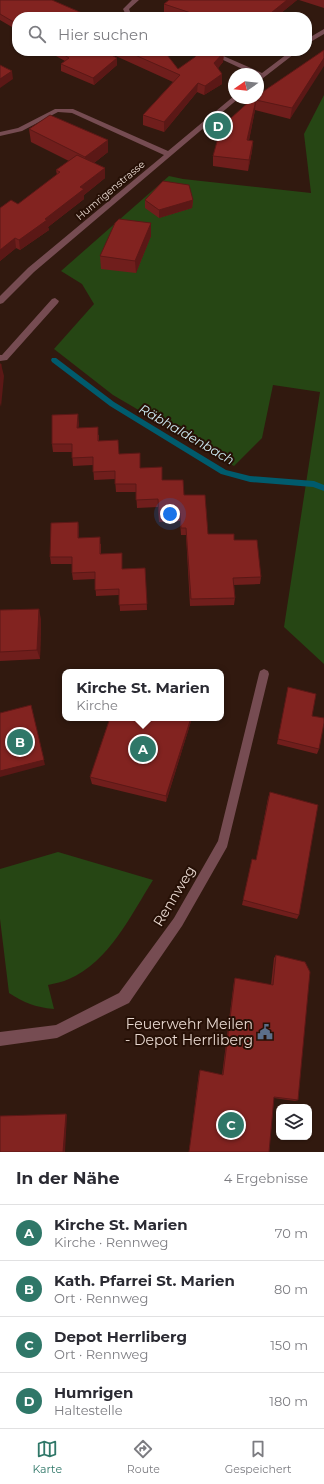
<!DOCTYPE html>
<html lang="de">
<meta charset="utf-8">
<style>
:root{--surface:#fff;--page:#f2f2f3;--text:#2b2b33;--muted:#7c7c81;--line:#e1e1e2;--accent:#2f7768}
body{margin:0;font-family:Montserrat,sans-serif;background:var(--page);color:var(--text)}
.controls{position:absolute;right:12px;bottom:12px;display:grid;overflow:hidden;border-radius:8px;box-shadow:0 1px 3px #0004}
.controls button{width:36px;height:36px;display:grid;place-items:center;padding:0;border:0;border-bottom:1px solid var(--line);background:var(--surface);color:var(--text);font:20px sans-serif}
.compass{position:absolute;left:228px;top:68px;width:36px;height:36px;border-radius:50%;background:var(--surface);box-shadow:0 1px 3px #0004;rotate:256deg}
.you{position:absolute;left:170px;top:514px;width:14px;height:14px;margin:-10px;border:3px solid #fff;border-radius:50%;background:#1a73e8;box-shadow:0 0 0 6px #1a73e833}
.badge{display:grid;place-items:center;width:26px;height:26px;border-radius:50%;background:var(--accent);color:#fff;font-size:13px;font-weight:700}
.pin{position:absolute;translate:-50% -50%;border:2px solid #fff;box-shadow:0 1px 4px #0006}
.popup{position:absolute;left:62px;top:669px;width:162px;height:52px;box-sizing:border-box;display:grid;place-content:center;border-radius:8px;background:var(--surface);filter:drop-shadow(0 1px 3px #0005);font-size:13px;white-space:nowrap;color:var(--muted)}
.popup b{font-size:15px;color:var(--text)}
.popup::after{content:'';position:absolute;left:50%;top:100%;margin-left:-8px;border:8px solid transparent;border-top-color:var(--surface)}
.list{margin:0;padding:0;list-style:none}
h2{display:flex;justify-content:space-between;align-items:center;height:52px;margin:0;padding:0 16px;font-size:17px}
h2 small{font-size:13px;font-weight:400;color:var(--muted)}
.list li{display:grid;grid-template-columns:26px 1fr auto;gap:12px;align-items:center;box-sizing:border-box;height:56px;padding:0 16px;border-top:1px solid var(--line)}
.list b{display:block;font-size:15px;white-space:nowrap}
.list p{margin:0;font-size:13px;white-space:nowrap;color:var(--muted)}
.list em{font-size:13px;font-style:normal;color:var(--muted)}
.icon{flex:none;width:22px;height:22px;fill:none;stroke:currentColor;stroke-width:2;stroke-linecap:round;stroke-linejoin:round}
.map{position:relative;flex:none;width:324px;height:1152px;overflow:hidden}
.search{position:absolute;background:var(--surface);box-shadow:0 1px 3px #0004;left:12px;right:12px;top:12px;height:44px;display:flex;align-items:center;gap:10px;box-sizing:border-box;padding:0 14px;border-radius:16px;color:var(--muted);font-size:15px}
.sheet{height:276px;background:var(--surface)}
nav{display:flex;justify-content:space-around;align-items:center;box-sizing:border-box;height:56px;border-top:1px solid var(--line);background:var(--surface);font-size:11px;color:var(--muted)}
nav a{display:grid;justify-items:center;gap:2px}
nav .on{color:var(--accent)}
.map>svg:first-child{display:block}
</style>
<div class="map">
<svg width="324" height="1152" viewBox="0 0 324 1152">
<rect width="100%" height="100%" fill="#31190f"/>
<g fill="#264614">
<polygon points="324,95 324,664 284,627 320,392 273,385 262,438 234,466 113,395 54,349 94,304 82,284 61,271 169,176 183,179 311,193 304,134"/>
<path d="M58,852L153,880C131,915 109,962 69,979C63,982 55,983 48,985L54,1009C34,1007 25,1003 9,993L0,919V869Z"/>
</g>
<g fill="none" stroke-linecap="round" stroke-linejoin="round">
<polygon fill="#005b6d" fill-rule="evenodd" points="52,358 56,358 114,402 226,470 250,476 314,481 324,485 324,491 313,487 250,482 221,474 110,406 52,362 51,360"/>
<g fill="#764c52" fill-rule="evenodd">
<polygon points="132,0 139,0 129,9 131,14 134,17 127,17 123,9"/>
<polygon points="324,29 324,34 307,44 307,39"/>
<polygon points="204,51 212,51 262,73 291,51 298,51 258,82 258,74 253,74"/>
<polygon points="234,96 234,98 239,98 34,272 3,303 0,304 0,296 28,268 164,155 72,113 58,112 22,131 0,136 0,132 18,128 55,109 73,109 168,151"/>
<polygon points="55,298 59,301 58,303 7,360 0,361 0,355 2,355 52,299"/>
<polygon points="264,669 268,671 269,674 227,847 182,926 129,1003 57,1038 0,1046 0,1032 56,1025 119,993 174,918 218,841 259,674 260,671"/>
</g>
</g>
<g fill="#701e1c">
<polygon points="0,0 82,13 82,17 17,17 17,30 0,20"/>
<polygon points="169,0 297,0 276,17 177,17 164,13 164,4"/>
<polygon points="299,0 324,0 324,8"/>
<polygon points="324,50 290,119 255,110 249,140 253,141 252,151 248,171 213,166 213,156 252,99"/>
<polygon points="47,51 104,51 117,58 117,65 94,85 61,71 61,64 65,61"/>
<polygon points="107,51 164,51 178,69 224,52 223,62 218,68 222,74 222,84 204,95 197,92 164,132 143,125 143,115 173,82 107,52"/>
<polygon points="29,129 108,140 108,152 94,163 105,168 105,178 84,195 84,199 48,227 49,230 20,250 16,248 0,261 0,208 18,204 57,175 56,170 69,161 31,142"/>
<polygon points="145,200 193,200 192,208 159,218 145,208"/>
<polygon points="151,223 151,236 136,273 101,269 100,256"/>
<polygon points="79,423 78,428 99,435 99,441 140,468 162,480 184,495 208,534 234,540 261,577 260,584 234,585 235,598 234,605 190,606 186,535 181,535 180,521 159,522 158,507 137,508 136,492 116,492 115,479 94,480 93,465 73,466 72,452 53,452 52,444"/>
<polygon points="78,522 79,529 79,538 101,544 101,554 123,569 145,568 147,610 120,611 119,595 96,596 95,579 73,580 72,573 72,564 51,564 50,557"/>
<polygon points="0,610 41,619 40,659 0,661"/>
<polygon points="288,687 319,749 317,754 277,744"/>
<polygon points="110,718 192,718 166,802 92,784 90,777"/>
<polygon points="270,792 299,915 297,919 242,905 252,859 256,860 268,798"/>
<polygon points="276,955 298,1100 295,1101 274,1098 269,1152 189,1152 199,1072 200,1070 222,1075 234,981 235,978 271,985 274,958"/>
</g>
<g fill="#5b1816">
<polygon points="287,0 297,0 276,17 266,17"/>
<polygon points="82,13 82,17 73,17"/>
<polygon points="224,52 223,62 214,73 214,63"/>
<polygon points="117,58 117,65 94,85 93,78"/>
<polygon points="324,58 324,66 290,119 292,108"/>
<polygon points="12,71 13,79 0,88 0,79"/>
<polygon points="222,74 222,84 204,95 205,86"/>
<polygon points="198,83 197,92 164,132 164,122"/>
<polygon points="256,100 255,110 247,151 247,140"/>
<polygon points="108,140 108,152 86,169 85,157"/>
<polygon points="253,141 252,151 248,171 249,160"/>
<polygon points="105,168 105,178 84,195 84,199 48,227 49,230 20,250 19,240 45,219 80,187"/>
<polygon points="193,200 192,208 159,218 159,210"/>
<polygon points="151,223 151,236 136,273 135,261"/>
<polygon points="15,238 16,248 0,261 0,250"/>
<polygon points="1,364 4,376 1,407 0,403 0,377"/>
<polygon points="78,414 79,423 78,436 77,428"/>
<polygon points="78,522 79,529 79,545 78,538"/>
<polygon points="39,609 41,619 40,659 37,650"/>
<polygon points="31,705 45,765 0,777 0,771"/>
<polygon points="191,718 192,718 166,802 166,796"/>
<polygon points="66,1114 67,1115 65,1152 63,1152"/>
</g>
<g fill="#822320" stroke="#5b1816">
<polygon points="0,0 52,0 82,13 73,17 17,17 17,24 0,14"/>
<polygon points="169,0 287,0 266,17 203,17 164,4"/>
<polygon points="324,50 324,58 292,108 256,100 247,140 253,141 249,160 213,156 221,127 252,99 253,98 258,98 258,95"/>
<polygon points="58,51 104,51 117,58 93,78 61,64 69,58"/>
<polygon points="126,51 164,51 178,69 195,57 201,51 222,51 224,52 214,63 222,74 205,86 198,83 164,122 143,115 180,75"/>
<polygon points="0,65 12,71 0,79"/>
<polygon points="50,115 108,140 85,157 29,129"/>
<polygon points="77,155 105,168 80,187 84,189 45,219 47,220 19,240 15,238 0,250 0,208 11,200 18,204 60,172 56,170"/>
<polygon points="163,181 189,185 193,200 159,210 145,200"/>
<polygon points="119,219 151,223 135,261 100,256 115,223"/>
<polygon points="0,364 1,364 0,377"/>
<polygon points="78,414 77,428 98,427 98,441 118,440 119,454 140,453 140,468 162,467 162,480 183,480 184,495 205,495 208,534 234,534 234,540 257,540 261,577 233,578 235,598 191,599 186,528 181,528 180,513 159,514 158,499 136,500 136,484 115,484 115,471 93,472 93,457 72,458 72,444 52,444 52,415"/>
<polygon points="78,522 78,538 100,537 100,554 122,553 122,569 145,568 147,604 119,605 119,589 95,590 95,572 72,573 72,557 50,557 51,523"/>
<polygon points="39,609 37,650 0,652 0,610"/>
<polygon points="288,687 316,694 312,716 324,718 324,723 319,749 278,739"/>
<polygon points="31,705 44,760 0,771 0,713"/>
<polygon points="110,718 191,718 166,796 90,777"/>
<polygon points="270,792 318,805 299,915 243,900 252,859 256,860"/>
<polygon points="276,955 305,962 310,972 298,1100 274,1097 269,1152 189,1152 200,1070 223,1075 235,978 273,985"/>
<polygon points="66,1114 63,1152 0,1152 0,1116"/>
</g>
<defs>
<symbol id="civic-bare" viewBox="-9 -9 18 18"><path d="M-.6-6.5H3V-4.5H.6V-3L4-1V1h2V6H-6V1h2V-1L-.6-3ZM-1.2 2.5V6h2.4V2.5Z" fill="#5c6f8a" stroke="#261006" stroke-width="2.5" paint-order="stroke"/></symbol>
</defs>
<g fill-rule="evenodd">
<use href="#civic-bare" x="254" y="1021" width="22" height="22"/>
</g>
<g text-anchor="middle" stroke-width="4" stroke-linejoin="round" paint-order="stroke">
<g font-size="10" fill="#e9d9d1" stroke="#261006">
<text transform="translate(110 190) rotate(-40)" y="4">Humrigenstrasse</text>
</g>
<g font-size="13" font-style="italic" fill="#cdeaf2" stroke="#261006">
<text transform="translate(187 434) rotate(30)" y="5">Räbhaldenbach</text>
</g>
<g font-size="14" fill="#e9d9d1" stroke="#261006">
<text transform="translate(174 896) rotate(-59)" y="5">Rennweg</text>
</g>
<g font-size="14" fill="#e9d9d1" stroke="#261006" text-anchor="end">
<text x="253" y="1029">Feuerwehr Meilen<tspan x="253" dy="16">- Depot Herrliberg</tspan></text>
</g>
</g>
</svg>
<div class="controls">
<button><svg class="icon" aria-label="layers" viewBox="0 0 24 24"><path d="M12 4l9 5-9 5-9-5zM3 14l9 5 9-5"/></svg></button>
</div>
<svg class="compass" viewBox="-18 -18 36 36"><path d="M0-13l5 13h-10z" fill="#e53935"/><path d="M0 13l5-13h-10z" fill="#7c7c81"/></svg>
<div class="you"></div>
<div class="pin badge" style="left:143px;top:749px">A</div>
<div class="popup"><b>Kirche St. Marien</b>Kirche</div>
<div class="pin badge" style="left:20px;top:742px">B</div>
<div class="pin badge" style="left:231px;top:1125px">C</div>
<div class="pin badge" style="left:218px;top:126px">D</div>
<div class="search"><svg class="icon" aria-label="search" viewBox="0 0 24 24"><circle cx="10" cy="10" r="6"/><path d="M15 15l6 6"/></svg>Hier suchen</div>
</div>
<section class="sheet">
<h2>In der Nähe<small>4 Ergebnisse</small></h2>
<ul class="list">
<li><span class="badge">A</span><div><b>Kirche St. Marien</b><p>Kirche · Rennweg</p></div><em>70 m</em></li>
<li><span class="badge">B</span><div><b>Kath. Pfarrei St. Marien</b><p>Ort · Rennweg</p></div><em>80 m</em></li>
<li><span class="badge">C</span><div><b>Depot Herrliberg</b><p>Ort · Rennweg</p></div><em>150 m</em></li>
<li><span class="badge">D</span><div><b>Humrigen</b><p>Haltestelle</p></div><em>180 m</em></li>
</ul>
</section>
<nav>
<a class="on"><svg class="icon" aria-label="map" viewBox="0 0 24 24"><path d="M3 6l6-2 6 2 6-2v14l-6 2-6-2-6 2zM9 4v14M15 6v14"/></svg>Karte</a>
<a><svg class="icon" aria-label="directions" viewBox="0 0 24 24"><path d="M12 3l9 9-9 9-9-9zM9 14v-3h6M13 9l2 2-2 2"/></svg>Route</a>
<a><svg class="icon" aria-label="saved" viewBox="0 0 24 24"><path d="M7 4h10v16l-5-4-5 4z"/></svg>Gespeichert</a>
</nav>
